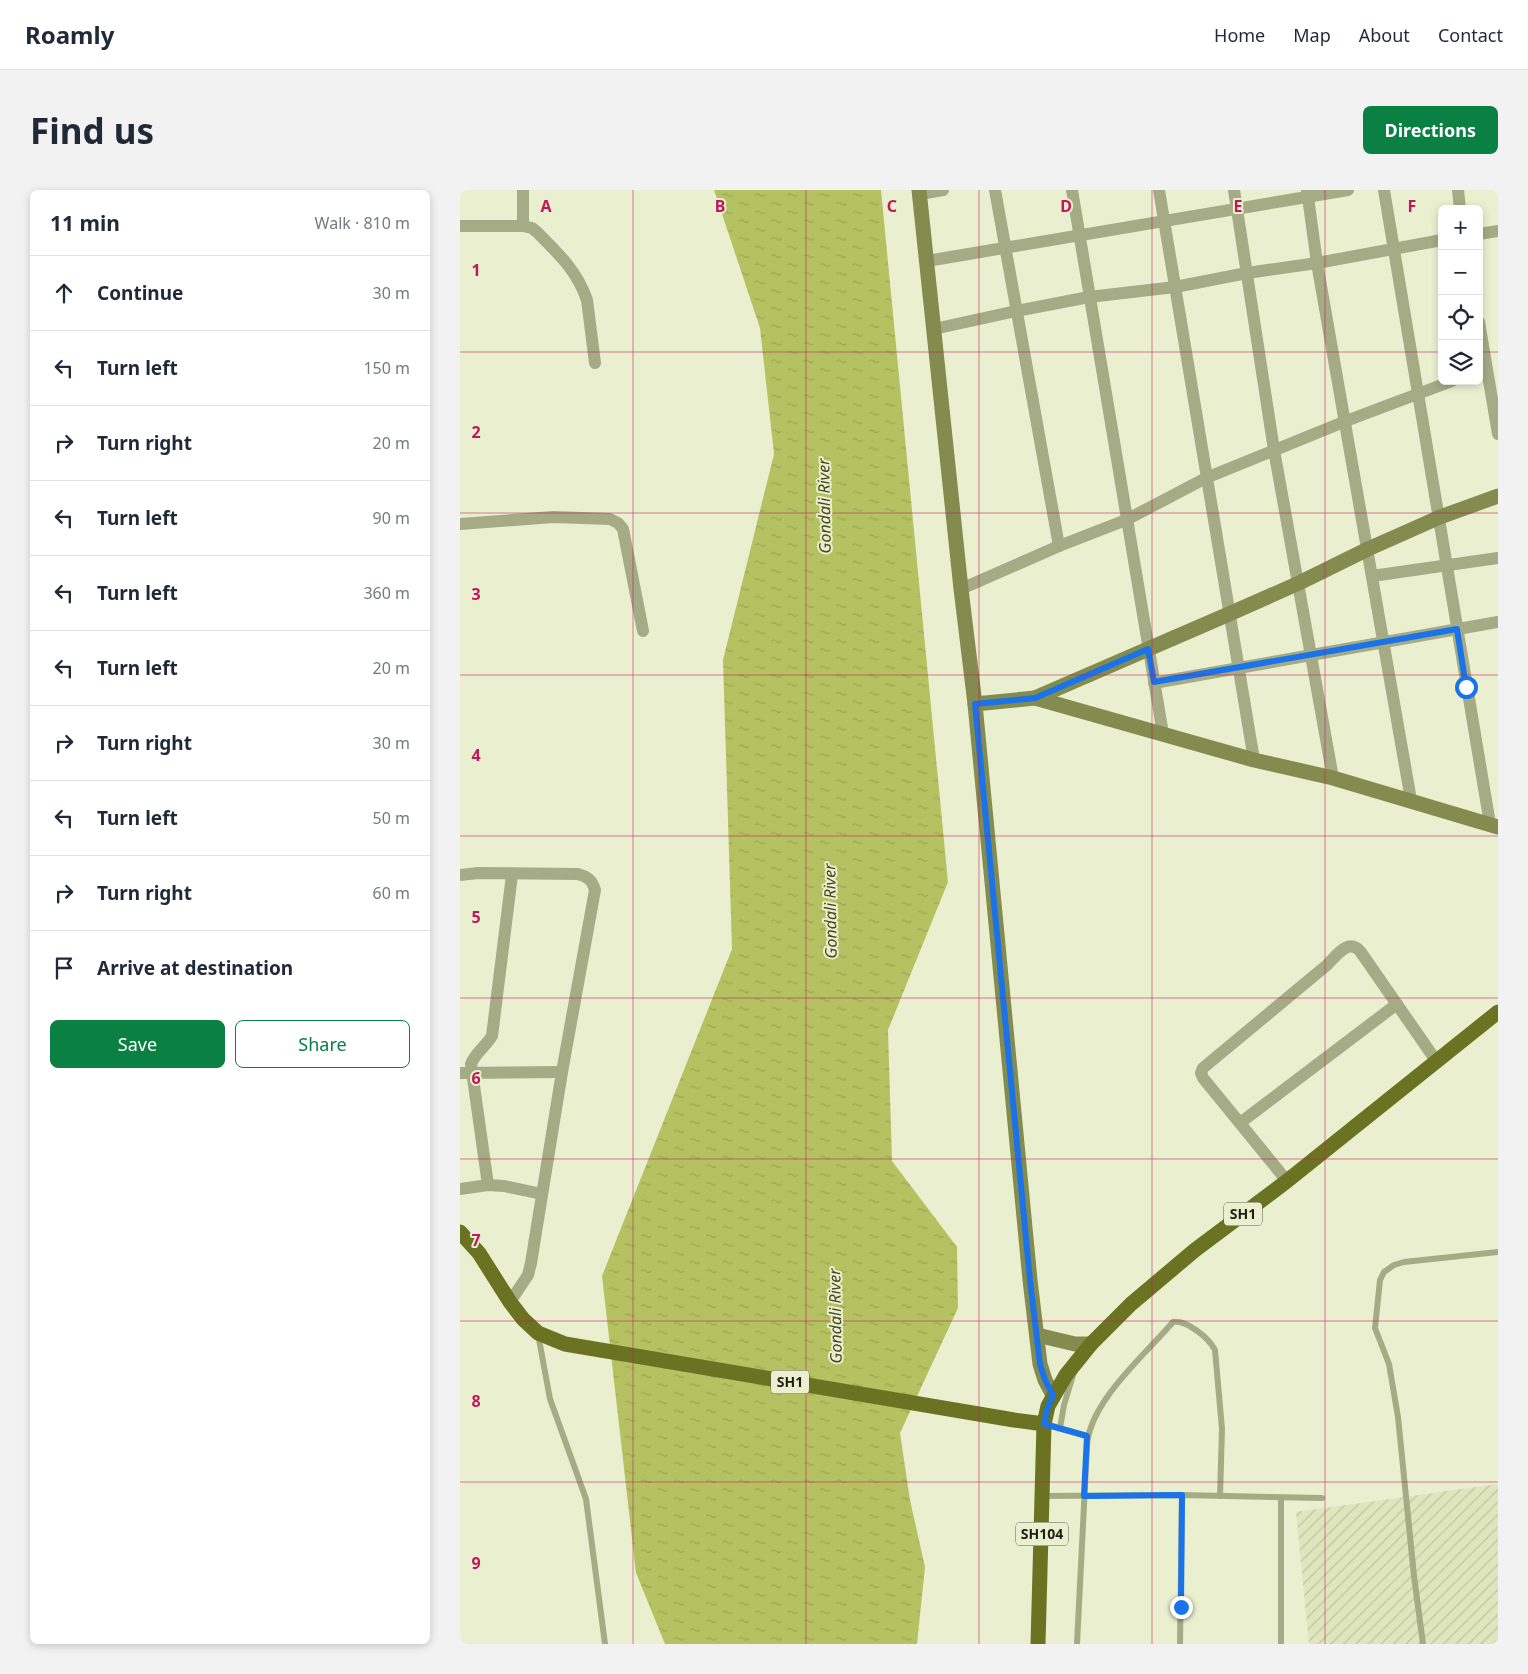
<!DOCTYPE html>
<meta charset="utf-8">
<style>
:root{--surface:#fff;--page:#f2f2f3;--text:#1f2937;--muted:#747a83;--line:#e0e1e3;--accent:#0b8043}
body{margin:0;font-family:"Noto Sans",sans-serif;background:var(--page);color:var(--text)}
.controls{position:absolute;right:15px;top:15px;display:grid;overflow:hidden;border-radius:8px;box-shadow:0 2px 8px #0003}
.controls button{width:45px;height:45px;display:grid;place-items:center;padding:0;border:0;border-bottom:1px solid var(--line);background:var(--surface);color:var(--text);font:25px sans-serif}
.stop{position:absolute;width:15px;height:15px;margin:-11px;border:4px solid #1a73e8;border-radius:50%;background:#fff}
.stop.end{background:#1a73e8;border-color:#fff;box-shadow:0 1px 5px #0008}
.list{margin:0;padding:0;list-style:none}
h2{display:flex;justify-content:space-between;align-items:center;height:65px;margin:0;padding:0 20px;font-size:21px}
h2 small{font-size:16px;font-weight:400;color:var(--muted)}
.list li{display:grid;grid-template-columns:32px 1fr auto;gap:15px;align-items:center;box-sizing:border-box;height:75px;padding:0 20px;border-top:1px solid var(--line)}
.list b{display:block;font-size:19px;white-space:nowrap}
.list em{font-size:16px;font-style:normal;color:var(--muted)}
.actions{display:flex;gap:10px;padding:15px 20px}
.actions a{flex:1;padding:11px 0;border:1px solid var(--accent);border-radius:8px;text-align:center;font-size:18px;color:var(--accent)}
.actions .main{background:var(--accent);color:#fff}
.icon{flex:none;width:28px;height:28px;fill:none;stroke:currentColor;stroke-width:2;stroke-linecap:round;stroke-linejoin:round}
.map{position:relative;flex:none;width:1038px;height:1454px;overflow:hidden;border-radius:8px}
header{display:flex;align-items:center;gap:30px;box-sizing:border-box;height:70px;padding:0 25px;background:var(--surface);border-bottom:1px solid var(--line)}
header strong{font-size:24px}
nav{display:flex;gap:28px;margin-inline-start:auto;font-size:18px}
.intro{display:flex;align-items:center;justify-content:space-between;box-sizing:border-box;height:120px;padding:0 30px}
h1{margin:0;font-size:35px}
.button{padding:12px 22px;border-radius:8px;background:var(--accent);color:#fff;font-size:18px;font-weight:700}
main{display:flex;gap:30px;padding:0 30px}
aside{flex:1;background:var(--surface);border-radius:8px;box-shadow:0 2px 8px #0003}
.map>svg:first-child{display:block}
</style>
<header>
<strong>Roamly</strong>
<nav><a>Home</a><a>Map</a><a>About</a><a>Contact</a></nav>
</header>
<div class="intro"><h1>Find us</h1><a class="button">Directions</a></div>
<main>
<aside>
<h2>11 min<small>Walk · 810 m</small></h2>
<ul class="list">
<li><svg class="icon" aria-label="ahead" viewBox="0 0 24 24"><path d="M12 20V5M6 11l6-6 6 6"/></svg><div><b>Continue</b></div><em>30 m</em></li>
<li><svg class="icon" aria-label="left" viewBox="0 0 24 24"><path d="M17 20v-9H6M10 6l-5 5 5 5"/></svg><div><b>Turn left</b></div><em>150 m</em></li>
<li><svg class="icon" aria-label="right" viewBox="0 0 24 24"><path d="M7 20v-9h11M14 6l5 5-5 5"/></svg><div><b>Turn right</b></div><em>20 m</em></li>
<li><svg class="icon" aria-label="left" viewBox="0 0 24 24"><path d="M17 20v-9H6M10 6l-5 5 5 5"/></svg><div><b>Turn left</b></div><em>90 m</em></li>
<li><svg class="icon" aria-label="left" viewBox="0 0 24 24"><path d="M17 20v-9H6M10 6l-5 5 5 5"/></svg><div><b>Turn left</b></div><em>360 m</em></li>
<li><svg class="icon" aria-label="left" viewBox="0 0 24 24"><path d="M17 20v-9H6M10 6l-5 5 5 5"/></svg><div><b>Turn left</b></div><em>20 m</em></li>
<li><svg class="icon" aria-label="right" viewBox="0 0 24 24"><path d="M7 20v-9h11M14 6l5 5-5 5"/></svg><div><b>Turn right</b></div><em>30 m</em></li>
<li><svg class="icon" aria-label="left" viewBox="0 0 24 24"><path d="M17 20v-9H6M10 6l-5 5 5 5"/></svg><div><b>Turn left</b></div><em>50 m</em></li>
<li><svg class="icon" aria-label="right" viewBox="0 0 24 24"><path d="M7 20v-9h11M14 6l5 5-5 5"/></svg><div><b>Turn right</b></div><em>60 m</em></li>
<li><svg class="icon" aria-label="arrive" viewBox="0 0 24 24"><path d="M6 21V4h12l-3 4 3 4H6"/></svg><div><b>Arrive at destination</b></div></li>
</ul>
<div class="actions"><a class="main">Save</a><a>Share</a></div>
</aside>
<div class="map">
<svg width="1038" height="1454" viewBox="0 0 1038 1454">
<defs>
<pattern id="industrial-furrows" width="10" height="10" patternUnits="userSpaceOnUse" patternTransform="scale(1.25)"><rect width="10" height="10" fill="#dfe6be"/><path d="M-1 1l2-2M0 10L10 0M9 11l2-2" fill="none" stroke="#bfc5a2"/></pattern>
<pattern id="water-ripples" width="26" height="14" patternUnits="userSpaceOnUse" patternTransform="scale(1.25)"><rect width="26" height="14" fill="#b5c261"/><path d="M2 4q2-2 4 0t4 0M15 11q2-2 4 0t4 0" fill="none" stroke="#9ba653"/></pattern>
</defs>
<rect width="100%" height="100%" fill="#eaf0cf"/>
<polygon fill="url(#industrial-furrows)" points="1038,1294 1038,1454 849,1454 836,1322"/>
<polygon fill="url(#water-ripples)" points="254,0 421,0 488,692 428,840 432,971 497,1057 498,1118 440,1243 450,1310 465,1377 457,1454 205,1454 176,1383 142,1086 272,759 263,470 314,264 300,138"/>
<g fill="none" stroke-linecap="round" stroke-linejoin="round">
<g stroke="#a5ab84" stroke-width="6">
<polyline points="78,1144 90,1209 126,1309 145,1454"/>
<polyline points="585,1234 627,1246"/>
<polyline points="600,1238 604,1215 614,1182"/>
<polyline points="583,1306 722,1305 862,1308"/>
<polyline points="821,1308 821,1454"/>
<path d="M617,1454L627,1256C629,1212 685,1165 713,1132C727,1130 749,1148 755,1160L762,1239L760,1306"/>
<polyline points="720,1454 722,1305"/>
<polyline points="963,1454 954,1386 938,1227 929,1174 915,1138 920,1090 924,1082 934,1075 944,1072 1038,1062"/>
</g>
<g stroke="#a5ab84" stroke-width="12">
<polyline points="535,0 599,356"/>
<polyline points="612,0 703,544"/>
<polyline points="699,0 794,570"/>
<polyline points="774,0 814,260 873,588"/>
<polyline points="847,0 857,73 951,610"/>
<polyline points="924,0 1030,634"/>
<polyline points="998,0 1000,19"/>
<polyline points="460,4 483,0"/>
<path d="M0,36H63L72,38L77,42C99,64 117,81 127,110L135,173"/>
<polyline points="63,36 63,0"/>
<polyline points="1019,44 1038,41"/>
<polyline points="467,71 888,0"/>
<polyline points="1019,132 1038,244"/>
<polyline points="474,139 556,121 629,107 715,97 787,83 857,73 982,50"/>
<polyline points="0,334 93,327 150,329 158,333 163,339 183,441"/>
<polyline points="912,386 1038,368"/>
<polyline points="501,399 599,356 666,330 746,288 886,231 992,191"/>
<polyline points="694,493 1038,432"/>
<path d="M0,685L18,683L118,684C128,687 132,690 135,700L102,882L71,1073L68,1085L50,1112"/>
<polyline points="0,883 102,882"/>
<polyline points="780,933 937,814"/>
<path d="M827,991L743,888L741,883L743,878L867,775C876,766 888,748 900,761L977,872"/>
<path d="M28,995L11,874C15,863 26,856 32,846L52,685"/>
<polyline points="0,999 28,995 44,996 82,1004"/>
</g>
<g stroke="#838b4f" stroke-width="15">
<polyline points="459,0 501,399 515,514 570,1090 580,1174 585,1190 593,1205"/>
<polyline points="575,508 769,424 839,393 908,359 980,327 1038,306"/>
<polyline points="515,514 575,508 794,570 873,588 1038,637"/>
<polyline points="577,1145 615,1154 631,1154"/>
</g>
<g stroke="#6b7322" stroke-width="15">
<polyline points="0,1042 19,1063 50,1112 63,1129 78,1143 105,1154 554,1230 584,1234 588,1216 606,1185 631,1154 671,1114 735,1060 827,991 1038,822"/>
<polyline points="578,1454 584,1234"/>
</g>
</g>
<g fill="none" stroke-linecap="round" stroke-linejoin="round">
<polyline stroke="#1a73e8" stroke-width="6" points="721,1417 722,1305 624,1306 627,1246 584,1234 588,1216 593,1205 585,1190 580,1174 570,1090 515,514 575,508 688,459 694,492 997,439 1006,497"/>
</g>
<path fill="none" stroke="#c2185b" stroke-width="1" stroke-opacity="0.55" d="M173,0V1454M346,0V1454M519,0V1454M692,0V1454M865,0V1454M0,162H982M1019,162H1038M0,323H1038M0,485H1038M0,646H1038M0,808H1038M0,969H1038M0,1131H1038M0,1292H1038"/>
<g text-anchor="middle" stroke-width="4" stroke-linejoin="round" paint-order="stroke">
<g fill="#eaf0cf" stroke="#5b5e4c" stroke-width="1">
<rect x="764" y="1012.5" width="38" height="23" rx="4"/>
<rect x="311" y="1180.5" width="38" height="23" rx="4"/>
<rect x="556" y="1332.5" width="52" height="23" rx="4"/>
</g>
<g font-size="14" font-weight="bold" fill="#1e2014">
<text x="783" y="1029">SH1</text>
<text x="330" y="1197">SH1</text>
<text x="582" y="1349">SH104</text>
</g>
<g font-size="16" font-style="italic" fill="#42471e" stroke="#eaf0cf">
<text transform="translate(364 316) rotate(-91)" y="6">Gondali River</text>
<text transform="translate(370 721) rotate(-91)" y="6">Gondali River</text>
<text transform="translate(375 1126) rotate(-91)" y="6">Gondali River</text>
</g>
</g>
<g font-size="16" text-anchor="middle" font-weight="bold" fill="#c2185b" stroke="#eaf0cf" stroke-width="4" stroke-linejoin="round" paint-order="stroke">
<text x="86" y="22">A</text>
<text x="260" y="22">B</text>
<text x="432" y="22">C</text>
<text x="606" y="22">D</text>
<text x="778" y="22">E</text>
<text x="952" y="22">F</text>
<text x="16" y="86">1</text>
<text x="16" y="248">2</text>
<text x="16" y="410">3</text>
<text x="16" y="571">4</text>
<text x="16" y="733">5</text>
<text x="16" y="894">6</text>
<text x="16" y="1056">7</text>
<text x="16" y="1217">8</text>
<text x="16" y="1379">9</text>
</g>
</svg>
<div class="controls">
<button>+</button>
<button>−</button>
<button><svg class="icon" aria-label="locate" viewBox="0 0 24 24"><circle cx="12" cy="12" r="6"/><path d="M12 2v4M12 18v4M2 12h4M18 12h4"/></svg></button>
<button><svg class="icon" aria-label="layers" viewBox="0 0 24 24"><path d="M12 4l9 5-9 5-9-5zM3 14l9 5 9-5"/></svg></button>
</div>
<div class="stop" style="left:1006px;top:497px"></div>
<div class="stop end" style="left:721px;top:1417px"></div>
</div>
</main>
